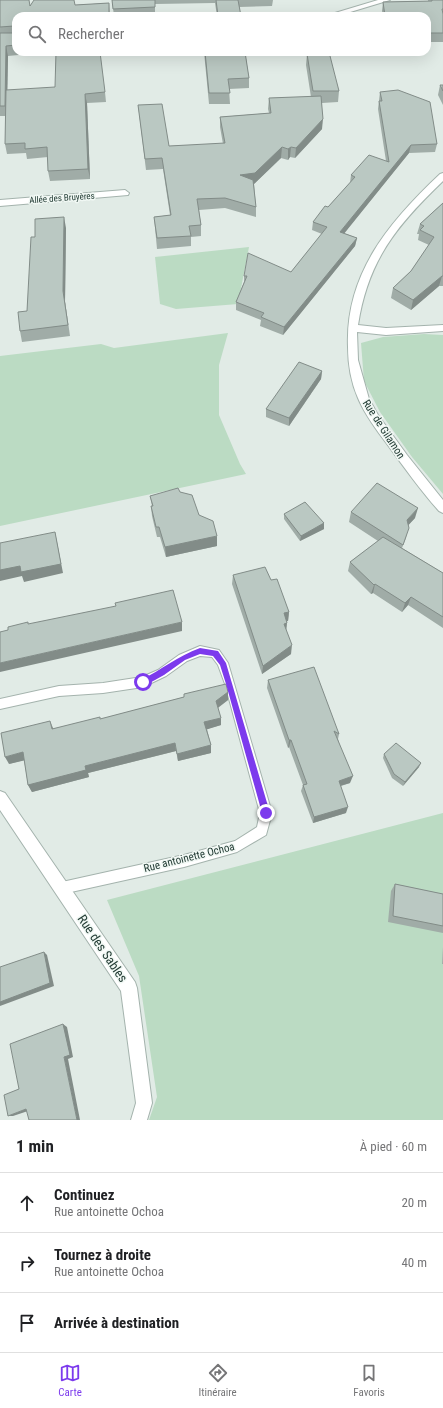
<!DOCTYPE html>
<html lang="fr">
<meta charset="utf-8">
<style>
:root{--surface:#fff;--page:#f2f2f2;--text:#202124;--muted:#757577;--line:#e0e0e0;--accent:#7c3aed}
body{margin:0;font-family:"Roboto Condensed",sans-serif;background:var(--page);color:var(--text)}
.stop{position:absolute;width:12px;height:12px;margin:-9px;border:3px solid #7c3aed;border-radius:50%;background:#fff}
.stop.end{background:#7c3aed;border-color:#fff;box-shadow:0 1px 4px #0008}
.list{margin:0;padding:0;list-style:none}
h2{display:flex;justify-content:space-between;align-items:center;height:52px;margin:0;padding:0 16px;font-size:17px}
h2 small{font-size:13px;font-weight:400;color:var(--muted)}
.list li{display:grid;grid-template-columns:26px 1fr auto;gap:12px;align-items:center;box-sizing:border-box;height:60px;padding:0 16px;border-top:1px solid var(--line)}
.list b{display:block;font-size:15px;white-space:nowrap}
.list p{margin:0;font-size:13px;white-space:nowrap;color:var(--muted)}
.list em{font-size:13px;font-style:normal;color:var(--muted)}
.icon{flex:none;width:22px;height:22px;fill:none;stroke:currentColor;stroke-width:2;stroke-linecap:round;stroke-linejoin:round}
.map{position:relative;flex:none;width:443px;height:1120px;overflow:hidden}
.search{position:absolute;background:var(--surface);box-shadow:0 4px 16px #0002;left:12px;right:12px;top:12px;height:44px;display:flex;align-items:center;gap:10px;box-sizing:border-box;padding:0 14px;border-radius:12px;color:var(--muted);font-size:15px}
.sheet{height:232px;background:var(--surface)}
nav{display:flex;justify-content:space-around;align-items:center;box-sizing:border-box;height:56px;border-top:1px solid var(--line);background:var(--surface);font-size:11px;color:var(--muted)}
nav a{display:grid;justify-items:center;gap:2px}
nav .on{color:var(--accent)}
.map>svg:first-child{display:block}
</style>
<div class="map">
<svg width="443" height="1120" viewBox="0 0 443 1120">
<rect width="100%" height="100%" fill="#e1ebe6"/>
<g fill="#bbdbc3">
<polygon points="249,247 238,304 176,309 160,304 155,257"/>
<polygon points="228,333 219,365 219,415 240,464 246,474 0,526 0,356 101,344 114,348"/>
<polygon points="424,334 443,335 443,494 412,457 380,412 364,381 361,343 383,337"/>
<polygon points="443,813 443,1120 149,1120 157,1097 139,976 107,900"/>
</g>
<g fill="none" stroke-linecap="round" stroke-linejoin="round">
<defs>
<polygon id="lane" points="200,646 219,650 228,663 272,813 266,835 237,852 184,867 62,894 58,892 56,888 58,884 62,882 184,855 235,841 257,827 260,813 225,684 218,665 212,657 200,656 187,661 166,676 143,687 103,693 59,696 0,709 0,699 59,686 103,683 142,677 158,670 179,655"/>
<g id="street">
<polygon points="378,0 390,0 337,16 325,16"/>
<path d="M443,173V181C397,225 368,260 358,325L386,328L443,325V331L386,335L357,332L358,360L369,399L378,415L407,455L443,500V513L439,511C420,490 404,467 387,444C376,429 365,415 358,398C351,382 348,364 348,347C345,274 389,222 440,174Z"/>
<polygon points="125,190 129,193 128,195 0,206 0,200"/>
<polygon points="0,791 5,793 135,982 137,988 152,1103 147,1120 131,1120 136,1103 121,991 0,810"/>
</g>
</defs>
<use href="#lane" stroke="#a4b3ad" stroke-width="2"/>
<use href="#street" stroke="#a4b3ad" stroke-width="2"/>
<use href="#lane" fill="#fff" fill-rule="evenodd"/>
<use href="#street" fill="#fff" fill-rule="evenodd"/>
</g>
<g fill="#a0aca7">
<polygon points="0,0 30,5 75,5 109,3 110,16 16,16 16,52 49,52 8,56 7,90 105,92 106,102 87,103 90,179 50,181 48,171 48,157 27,159 26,153 7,154 5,144 6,116 0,116"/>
<polygon points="112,0 273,0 272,6 239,7 241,16 217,16 215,3 155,4 155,16 114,16"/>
<polygon points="428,0 443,0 443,42 427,42 427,16 383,16 382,11 383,2 428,1"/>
<polygon points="204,52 245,52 249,78 249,88 229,89 230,104 209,104"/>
<polygon points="307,54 339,91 338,102 322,103 322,129 295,158 290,157 288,160 281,158 254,184 256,207 256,217 225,208 199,210 201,225 201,236 191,237 191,246 157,249 154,217 170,215 163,169 146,170 138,105 169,146 223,144 220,127 220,117 269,113 268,109 269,98 311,97 306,65"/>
<polygon points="440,85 443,85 443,105 438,95"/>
<polygon points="380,92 437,144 435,152 409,153 344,233 357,238 355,246 283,335 260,326 261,320 236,310 236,302 244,282 244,276 291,272 322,234 312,230 313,222 328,207 350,183 351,175 386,161 378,109"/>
<polygon points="443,203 443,286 439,286 411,310 391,298 393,288 411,271 429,245 418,240 419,234 417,234 420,224"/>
<polygon points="66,228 65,302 70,336 22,342 20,331 27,311 35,237"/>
<polygon points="322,371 321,379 289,426 266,417 266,409"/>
<polygon points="180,492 199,515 217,546 166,557 160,537 157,537 152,516 151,506 152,506 150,496"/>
<polygon points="351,512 415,518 408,525 406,538 402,548 443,573 443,628 408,605 402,612 373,593 371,594 348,571 350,562 378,541 349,522"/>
<polygon points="284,514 324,523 324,529 300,541 284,519"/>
<polygon points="233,575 271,580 289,612 288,621 287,621 286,630 291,654 262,674 232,584"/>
<polygon points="268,680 339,734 338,739 350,783 341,786 346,813 313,823 301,791 303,785 289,747 288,748 267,688"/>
<polygon points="228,692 228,700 218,708 221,725 207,729 211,745 211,753 178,761 176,751 88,773 89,777 32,792 28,785 24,760 9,764 53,729 101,719 184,697 184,694"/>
<polygon points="384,754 419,767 403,786 392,778 383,758"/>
<polygon points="395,884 443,894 443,933 388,922 391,891"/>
<polygon points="443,947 443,964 442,964"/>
</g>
<g fill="#828c88">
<polygon points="6,46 8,56 7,116 5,106"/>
<polygon points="85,94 87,103 90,179 88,169"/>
<polygon points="323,119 322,129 295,158 296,148"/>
<polygon points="411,145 409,153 339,240 340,232"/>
<polygon points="282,147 281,158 254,184 240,186 240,175"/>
<polygon points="291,147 290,157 288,160 288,149"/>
<polygon points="64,217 66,228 65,302 70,336 63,291"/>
<polygon points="357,238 355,246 283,335 284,327"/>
<polygon points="442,276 439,286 411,310 413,300"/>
<polygon points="322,371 321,379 289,426 289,418"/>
<polygon points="418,508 415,518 404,530 407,520"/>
<polygon points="324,523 324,529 300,541 301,536"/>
<polygon points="55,532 57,542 63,573 24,582 22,576 0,581 0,570"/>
<polygon points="217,536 217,546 166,557 165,547"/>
<polygon points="375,584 373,593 371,594 374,585"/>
<polygon points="411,597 408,605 402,612 405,603"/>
<polygon points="289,612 288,621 282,622 284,613"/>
<polygon points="182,622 182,631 0,672 0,663"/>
<polygon points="287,623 286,632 284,624"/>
<polygon points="292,645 291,654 262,674 263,666"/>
<polygon points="228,692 228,700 216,709 216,701"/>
<polygon points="221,718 221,725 205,730 204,722"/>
<polygon points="50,721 53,728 55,737 52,729"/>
<polygon points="289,740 291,740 289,747 288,748"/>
<polygon points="175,743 176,751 88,773 89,777 32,792 28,785 85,766"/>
<polygon points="211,745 211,753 178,761 177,754"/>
<polygon points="23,752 26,760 9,764 5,757"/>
<polygon points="421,763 419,767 403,786 405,782"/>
<polygon points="353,776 350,783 336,787 339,781"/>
<polygon points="348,807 346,813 313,823 314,817"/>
<polygon points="44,952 47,955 54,986 0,1006 0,1002"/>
<polygon points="63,1024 67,1027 73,1057 68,1059 80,1120 77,1120 64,1057"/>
<polygon points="26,1109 31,1110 13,1116 8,1116"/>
</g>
<g fill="#bac8c2" stroke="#828c88">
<polygon points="0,0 29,0 30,6 34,0 74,0 75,5 109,3 109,16 16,16 16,45 6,46 5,106 0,106 0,33 14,33 16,27 14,26 0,27"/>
<polygon points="112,0 155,0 155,7 113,9"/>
<polygon points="216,0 238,0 241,16 218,16"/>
<polygon points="432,0 443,0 443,9 442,9 443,14 443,33 427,33 427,16 385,16 383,2 432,1"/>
<polygon points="56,52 100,52 105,92 85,94 88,169 48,171 47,147 25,149 25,143 5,144 6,90 55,87"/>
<polygon points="205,52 245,52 249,78 228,79 230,93 209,93"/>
<polygon points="329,52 339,91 313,91 307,54"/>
<polygon points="440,85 443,85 443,91"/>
<polygon points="398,90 430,102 437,144 411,145 340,232 357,238 284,327 261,317 264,313 236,302 247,276 244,276 248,253 291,272 327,227 313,222 325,206 328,207 355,177 351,175 369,155 389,162 379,101 382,101 380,92"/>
<polygon points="321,96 323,119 296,148 291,147 288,149 282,147 255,173 240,175 253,180 256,207 225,198 197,199 201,225 189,226 191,236 157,238 154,217 171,215 162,158 145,159 138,105 162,104 169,146 225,143 220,117 271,113 269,98"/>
<polygon points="443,203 443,276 442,276 413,300 393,288 411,271 434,237 420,230 424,226 420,224"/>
<polygon points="64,217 63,291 68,325 20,331 18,312 27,311 31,237 35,237 35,219"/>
<polygon points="299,362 322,371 289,418 266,409"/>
<polygon points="377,483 418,508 407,520 409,528 403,545 351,512"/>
<polygon points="178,488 180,492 192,495 199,515 213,521 217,536 165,547 159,527 156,527 151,506 153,506 150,496"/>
<polygon points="305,502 324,523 301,536 284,514"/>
<polygon points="55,532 61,564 21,572 20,566 0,570 0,543"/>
<polygon points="383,537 443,573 443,617 411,597 405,603 375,584 374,585 350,562"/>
<polygon points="265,567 271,580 277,579 289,612 284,613 287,623 284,624 292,645 263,666 233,575"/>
<polygon points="173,590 182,622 0,663 0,632 8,630 8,627 28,622 28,624 116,606 115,603"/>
<polygon points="314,667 339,734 334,731 353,776 339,781 348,807 314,817 303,785 307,784 291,740 289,740 268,680"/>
<polygon points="226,684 228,692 216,701 221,718 204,722 211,745 177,754 175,743 85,766 86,770 28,785 23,752 5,757 1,733 50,721 52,729 100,717 100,719 184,697 184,694"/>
<polygon points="396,743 421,763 405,782 394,774 384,754"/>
<polygon points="395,884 443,894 443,926 393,916"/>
<polygon points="44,952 50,983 0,1002 0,967"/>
<polygon points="63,1024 70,1055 64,1057 77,1120 29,1120 26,1109 8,1116 4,1095 19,1089 10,1044"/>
</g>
<path fill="#7c3aed" d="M200,648L218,651L226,663L270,813L266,817L262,813L226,684L220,665L213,656L200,654L185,660L164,675L146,685L143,686L140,682L141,680C161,670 178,656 200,648Z"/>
<g text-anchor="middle" stroke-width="3" stroke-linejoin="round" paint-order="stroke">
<g font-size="9" fill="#223b34" stroke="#f1f8f4">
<text transform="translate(62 198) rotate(-4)" y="3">Allée des Bruyères</text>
</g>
<g font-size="11" fill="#223b34" stroke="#f1f8f4">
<text transform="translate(384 429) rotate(57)" y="4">Rue de Gilamon</text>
<text transform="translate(189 857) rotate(-14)" y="4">Rue antoinette Ochoa</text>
</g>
<g font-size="13" fill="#223b34" stroke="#f1f8f4">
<text transform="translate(103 948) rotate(56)" y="5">Rue des Sables</text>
</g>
</g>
</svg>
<div class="stop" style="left:143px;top:682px"></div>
<div class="stop end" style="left:266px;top:813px"></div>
<div class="search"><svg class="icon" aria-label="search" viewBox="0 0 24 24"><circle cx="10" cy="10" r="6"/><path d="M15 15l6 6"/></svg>Rechercher</div>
</div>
<section class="sheet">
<h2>1 min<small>À pied · 60 m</small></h2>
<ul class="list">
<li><svg class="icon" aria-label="ahead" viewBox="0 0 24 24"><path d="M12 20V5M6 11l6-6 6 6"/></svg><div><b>Continuez</b><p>Rue antoinette Ochoa</p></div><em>20 m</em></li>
<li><svg class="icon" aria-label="right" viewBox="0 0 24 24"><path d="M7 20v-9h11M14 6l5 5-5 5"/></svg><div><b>Tournez à droite</b><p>Rue antoinette Ochoa</p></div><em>40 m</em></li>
<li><svg class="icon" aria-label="arrive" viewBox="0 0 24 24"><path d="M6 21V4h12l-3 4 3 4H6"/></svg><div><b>Arrivée à destination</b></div></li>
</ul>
</section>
<nav>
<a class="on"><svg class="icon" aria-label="map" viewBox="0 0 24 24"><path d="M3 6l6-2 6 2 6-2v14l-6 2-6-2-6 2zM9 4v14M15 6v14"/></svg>Carte</a>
<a><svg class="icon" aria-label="directions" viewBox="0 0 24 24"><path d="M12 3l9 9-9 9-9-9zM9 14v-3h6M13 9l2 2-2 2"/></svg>Itinéraire</a>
<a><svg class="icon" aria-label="saved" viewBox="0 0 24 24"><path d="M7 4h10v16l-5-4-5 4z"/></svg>Favoris</a>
</nav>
